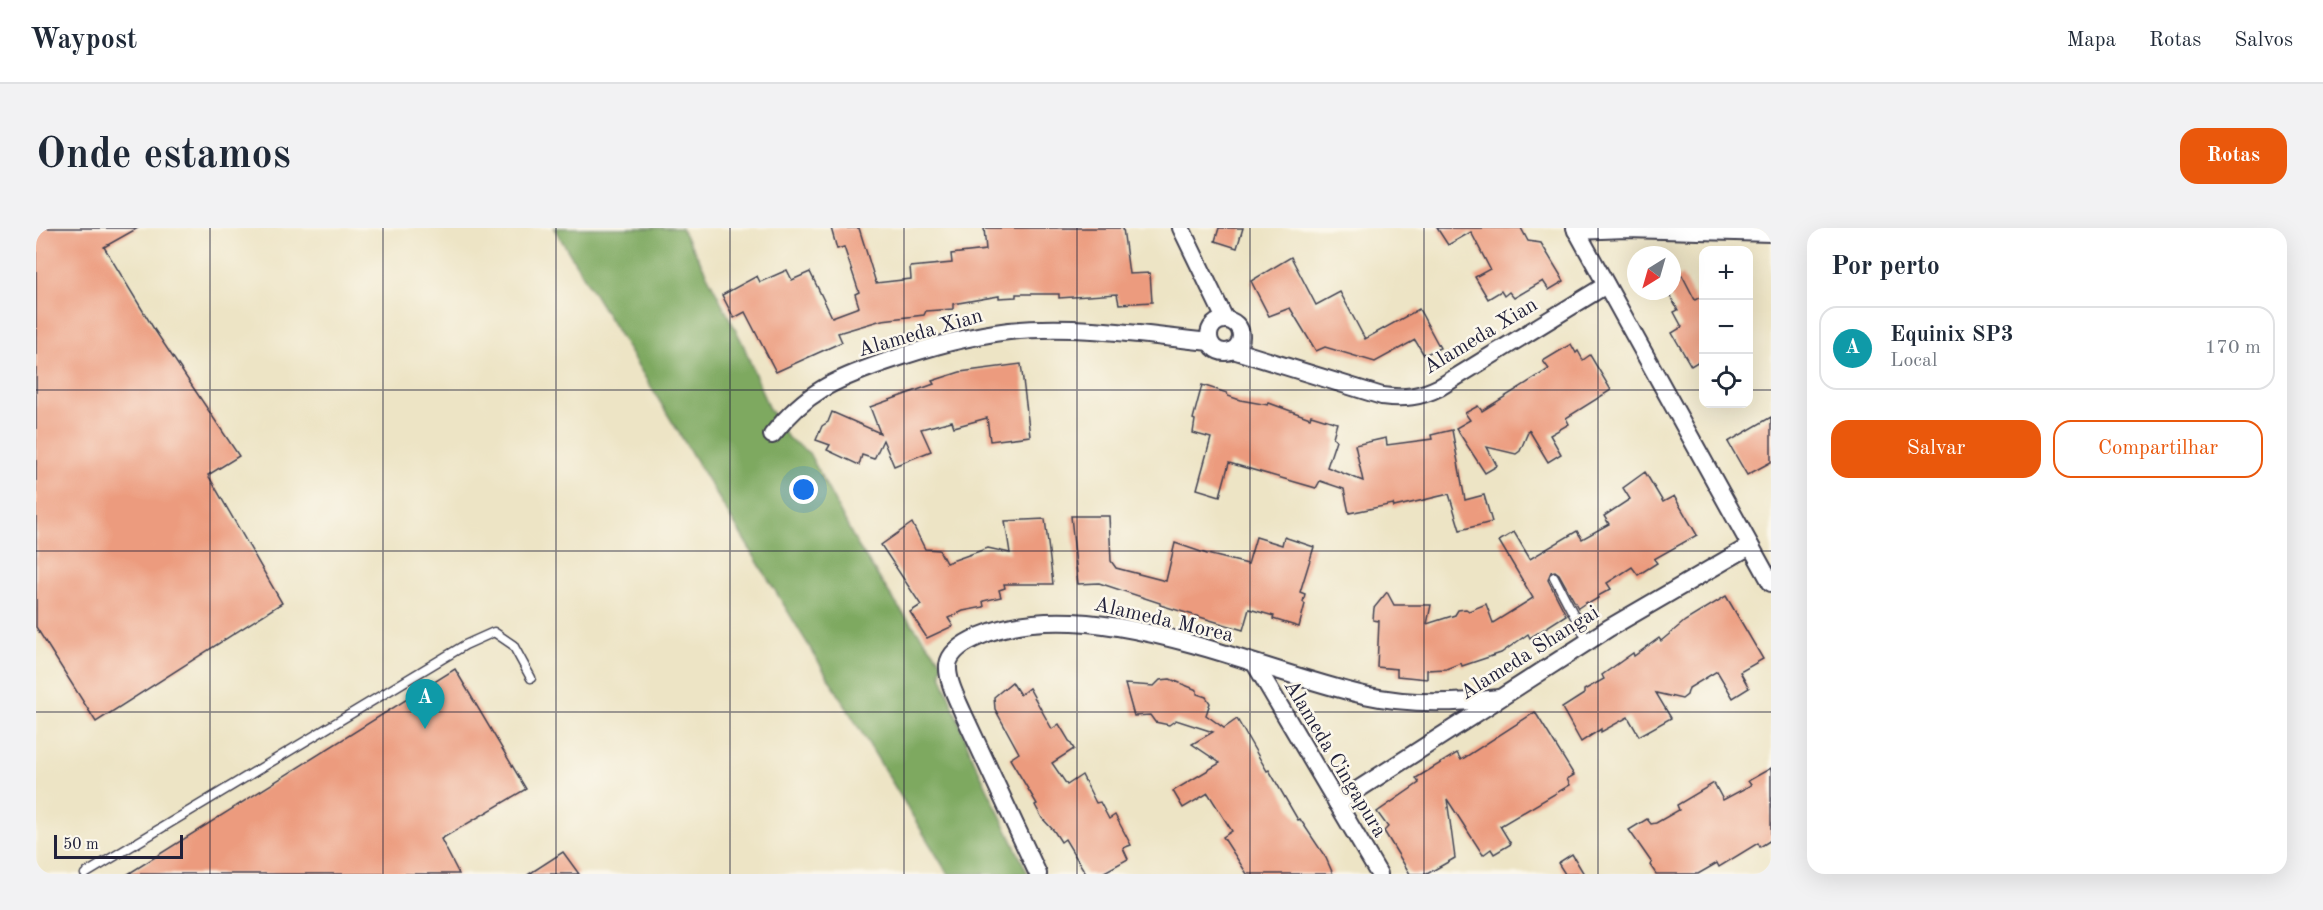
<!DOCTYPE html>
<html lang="pt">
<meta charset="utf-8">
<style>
:root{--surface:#fff;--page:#f2f2f3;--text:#1f2937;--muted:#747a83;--line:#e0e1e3;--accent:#ea580c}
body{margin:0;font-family:"Old Standard TT",serif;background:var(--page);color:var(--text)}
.controls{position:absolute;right:18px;top:18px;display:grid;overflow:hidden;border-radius:12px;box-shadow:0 6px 24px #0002}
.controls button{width:54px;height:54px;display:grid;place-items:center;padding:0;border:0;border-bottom:2px solid var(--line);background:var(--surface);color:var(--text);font:30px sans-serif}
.compass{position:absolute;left:1591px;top:18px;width:54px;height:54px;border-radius:50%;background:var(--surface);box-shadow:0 6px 24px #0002;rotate:217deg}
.scale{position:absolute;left:18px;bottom:15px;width:129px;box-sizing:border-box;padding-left:6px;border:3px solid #22223b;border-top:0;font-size:16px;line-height:21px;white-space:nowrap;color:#22223b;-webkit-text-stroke:4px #fbf7ec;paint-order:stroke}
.you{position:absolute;left:768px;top:262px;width:21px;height:21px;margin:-15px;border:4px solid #fff;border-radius:50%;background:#1a73e8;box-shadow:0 0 0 9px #1a73e833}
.badge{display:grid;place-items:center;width:39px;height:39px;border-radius:50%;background:var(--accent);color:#fff;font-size:20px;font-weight:700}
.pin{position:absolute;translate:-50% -50px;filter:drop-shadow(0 2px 3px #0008)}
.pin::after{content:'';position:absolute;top:32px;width:21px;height:18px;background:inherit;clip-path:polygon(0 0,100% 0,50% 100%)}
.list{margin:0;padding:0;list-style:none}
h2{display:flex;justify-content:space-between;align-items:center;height:78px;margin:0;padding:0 24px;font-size:26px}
h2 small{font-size:20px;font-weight:400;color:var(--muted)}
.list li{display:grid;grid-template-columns:39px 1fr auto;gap:18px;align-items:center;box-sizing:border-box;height:84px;margin:0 12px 12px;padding:0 12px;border:2px solid var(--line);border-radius:18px}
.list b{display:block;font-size:22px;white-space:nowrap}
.list p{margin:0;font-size:20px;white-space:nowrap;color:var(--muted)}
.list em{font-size:20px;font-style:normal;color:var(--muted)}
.actions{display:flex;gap:12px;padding:18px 24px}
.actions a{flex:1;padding:14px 0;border:2px solid var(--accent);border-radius:18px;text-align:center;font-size:21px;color:var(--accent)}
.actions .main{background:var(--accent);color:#fff}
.icon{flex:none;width:33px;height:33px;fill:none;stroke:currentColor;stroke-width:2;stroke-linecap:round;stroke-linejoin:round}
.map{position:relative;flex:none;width:1735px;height:646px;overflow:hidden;border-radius:18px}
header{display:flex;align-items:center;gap:36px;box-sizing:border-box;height:84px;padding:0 30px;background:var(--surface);border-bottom:2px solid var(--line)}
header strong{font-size:28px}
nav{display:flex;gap:33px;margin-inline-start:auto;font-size:21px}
.intro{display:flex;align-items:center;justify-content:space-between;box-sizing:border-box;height:144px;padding:0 36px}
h1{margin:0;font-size:42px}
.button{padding:15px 27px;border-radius:18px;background:var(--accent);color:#fff;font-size:21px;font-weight:700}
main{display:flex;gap:36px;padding:0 36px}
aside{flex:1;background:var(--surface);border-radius:18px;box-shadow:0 6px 24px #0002}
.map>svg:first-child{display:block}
</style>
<header>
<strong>Waypost</strong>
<nav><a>Mapa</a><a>Rotas</a><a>Salvos</a></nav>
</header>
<div class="intro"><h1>Onde estamos</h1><a class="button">Rotas</a></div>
<main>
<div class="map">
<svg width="1735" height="646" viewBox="0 0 1735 646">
<rect width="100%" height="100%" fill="#fbf7ec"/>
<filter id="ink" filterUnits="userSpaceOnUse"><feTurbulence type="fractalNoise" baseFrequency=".0167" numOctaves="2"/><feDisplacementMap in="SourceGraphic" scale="12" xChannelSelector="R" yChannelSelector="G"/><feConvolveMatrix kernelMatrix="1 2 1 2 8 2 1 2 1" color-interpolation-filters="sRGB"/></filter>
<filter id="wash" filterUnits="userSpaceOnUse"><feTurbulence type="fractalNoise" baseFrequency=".008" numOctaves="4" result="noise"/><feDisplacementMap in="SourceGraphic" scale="24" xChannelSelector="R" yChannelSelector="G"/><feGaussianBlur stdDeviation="1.35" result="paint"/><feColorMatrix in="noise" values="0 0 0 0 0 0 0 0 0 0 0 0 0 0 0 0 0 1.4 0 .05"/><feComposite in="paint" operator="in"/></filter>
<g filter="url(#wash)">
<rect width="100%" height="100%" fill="#ede4c5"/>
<polygon fill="#7ea960" stroke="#50664e" stroke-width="1.5" points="518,0 645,0 664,33 707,116 732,179 752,210 773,225 822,318 863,380 906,434 905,446 935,526 992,646 912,646"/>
<g id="blocks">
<g fill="#ec9b7e">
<polygon points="0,0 102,0 68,19 118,101 203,228 172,247 246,375 60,494 0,399"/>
<polygon points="795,0 823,0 840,55 875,51 874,39 916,35 915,26 950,22 948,0 1087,0 1093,46 1114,45 1116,74 1083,76 1081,66 1023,70 1023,66 980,66 980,69 963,70 963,68 917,76 917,81 890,83 888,87 846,92 802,105 806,114 740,144 709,84 698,90 686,67 721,48 724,54 751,42 756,52 774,44 796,89 823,79 819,66 823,64 808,19 801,21"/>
<polygon points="1183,0 1207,0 1201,20 1179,13"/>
<polygon points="1401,0 1485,0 1492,13 1505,15 1528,53 1513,62 1507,53 1478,70 1473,64 1468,68 1465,63 1452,71 1439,49 1454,41 1435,4 1412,17"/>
<polygon points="1255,29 1280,77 1304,64 1329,111 1383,81 1404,120 1388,127 1379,112 1339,134 1289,119 1280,123 1254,80 1233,88 1215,53"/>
<polygon points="1646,47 1659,72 1668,67 1668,130 1655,138 1636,105 1646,99 1638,84 1642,82 1631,63 1636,63 1636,53"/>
<polygon points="1535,116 1540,125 1542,123 1547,132 1554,127 1575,162 1530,190 1533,196 1514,207 1525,226 1512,234 1493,202 1484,223 1480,226 1451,219 1461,238 1449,245 1420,200 1434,192 1429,185 1442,178 1446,183 1513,141 1507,133"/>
<polygon points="985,136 994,208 954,213 951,190 918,199 916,193 885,201 895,223 858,238 847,212 838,231 826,227 823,237 791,222 794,217 780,212 786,198 792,194 796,184 844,205 834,179 898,156 896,153 924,144"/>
<polygon points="1166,157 1191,165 1192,168 1204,172 1232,177 1233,175 1274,190 1275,187 1301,195 1297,209 1300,212 1291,239 1327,253 1319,217 1350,210 1351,217 1396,211 1395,207 1416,202 1429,272 1448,267 1456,294 1424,302 1413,266 1358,279 1357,276 1313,285 1308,261 1284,253 1280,260 1193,235 1184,268 1161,261 1175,210 1157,205 1159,192 1157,191"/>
<polygon points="1735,189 1735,234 1711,247 1692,214"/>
<polygon points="1609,244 1627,274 1638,268 1661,307 1618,331 1621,335 1602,347 1596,339 1571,355 1575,361 1562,368 1562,370 1552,376 1551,374 1542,380 1523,346 1519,343 1515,344 1512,352 1530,387 1494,410 1492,406 1465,425 1426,438 1425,435 1410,441 1391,442 1391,451 1361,448 1361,441 1341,439 1343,393 1337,392 1338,380 1351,364 1358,377 1395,377 1391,396 1419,387 1422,382 1430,381 1433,383 1450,376 1457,395 1497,370 1463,313 1478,304 1494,331 1541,303 1546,311 1573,296 1568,288 1594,271 1587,260"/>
<polygon points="1035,288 1073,288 1075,333 1080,340 1130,353 1139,315 1171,326 1212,336 1220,309 1246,317 1248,309 1278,319 1264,364 1269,366 1267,374 1269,376 1263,399 1237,391 1238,388 1213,381 1207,402 1124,377 1124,375 1063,355 1042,356"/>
<polygon points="1009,291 1017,356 968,356 969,360 963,362 965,369 947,373 948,379 927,383 912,390 917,398 891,410 874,384 885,377 845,317 876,295 889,321 903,322 910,335 952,320 974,325 969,293"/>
<polygon points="1690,368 1727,431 1704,444 1713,460 1697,470 1681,443 1653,460 1651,467 1646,471 1620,465 1635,490 1603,508 1592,489 1565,504 1565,501 1545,514 1526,480 1548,466 1548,462 1568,451 1566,447 1597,425 1598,428 1623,410 1625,413 1649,393"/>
<polygon points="419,441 490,561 405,611 423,646 92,646"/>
<polygon points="1134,451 1161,462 1161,466 1170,469 1174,475 1170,487 1188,500 1201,491 1231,543 1233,542 1262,592 1264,591 1290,630 1297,646 1211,646 1187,609 1196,603 1172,565 1147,580 1137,563 1184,535 1156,516 1177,504 1140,492 1133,497 1119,494 1114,487 1098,488 1089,456 1118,458 1124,452"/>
<polygon points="976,454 984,467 993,460 1016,501 1023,496 1038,521 1016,535 1031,557 1046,547 1060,575 1064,574 1073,591 1079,587 1095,617 1087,620 1092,631 1065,646 1050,646 1029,611 1025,614 1018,603 1006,590 999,577 1001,576 974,531 983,525 959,481 958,469"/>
<polygon points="1499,484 1538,547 1531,551 1534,557 1464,598 1475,616 1458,626 1455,621 1447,627 1411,571 1419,630 1391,646 1374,646 1348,603 1352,599 1341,584 1383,555 1380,550 1421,525 1425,532"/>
<polygon points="1735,540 1735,612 1724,619 1722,615 1683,639 1681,635 1662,646 1620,646 1614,637 1616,635 1593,602 1611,591 1615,596 1620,595 1643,582 1641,577 1678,555 1687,572 1715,557 1712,553"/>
<polygon points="527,624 543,646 493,646"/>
<polygon points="1536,626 1548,646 1529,646 1522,635"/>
</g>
</g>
</g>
<g filter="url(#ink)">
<use href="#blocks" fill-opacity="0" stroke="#403f50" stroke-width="1.5"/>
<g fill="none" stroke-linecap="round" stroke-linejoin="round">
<defs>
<g id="lane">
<polyline points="1518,349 1552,414"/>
<polyline points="49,646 429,417 458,404 477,417 495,450"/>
</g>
<g id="street">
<polyline points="1145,0 1189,91"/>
<polyline points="1539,0 1735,355"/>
<polyline points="1540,3 1590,1 1735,5"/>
<circle cx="1189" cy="108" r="16"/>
<path d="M1197,122L1346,168C1368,171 1384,169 1404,159L1570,57"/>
<path d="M736,207C771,163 798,152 849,134C889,120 931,108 973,103C1039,96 1108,107 1173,114"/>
<polyline points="1219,436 1343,646"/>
<polyline points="1301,575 1573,400 1714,318"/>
<path d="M1002,646L927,485C921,471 911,453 912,437C914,422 932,413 944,408C1054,361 1217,442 1328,467C1373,477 1417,476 1463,470"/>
</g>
</defs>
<use href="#lane" stroke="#403f50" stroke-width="11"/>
<use href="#street" stroke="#403f50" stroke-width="20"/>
<use href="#lane" stroke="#fff" stroke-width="8"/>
<use href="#street" stroke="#fff" stroke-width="16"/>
</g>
</g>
<path fill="none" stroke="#22223b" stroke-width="1.5" stroke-opacity="0.55" d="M174,0V646M347,0V646M520,0V646M694,0V646M868,0V646M1041,0V646M1214,0V646M1388,0V646M1562,0V646M0,162H1668M1712,162H1735M0,323H1735M0,484H1735"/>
<g text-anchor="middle" stroke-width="5" stroke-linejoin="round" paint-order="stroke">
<g font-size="21" fill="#22223b" stroke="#fbf7ec">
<text transform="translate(884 104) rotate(-16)" y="7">Alameda Xian</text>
<text transform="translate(1444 107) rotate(-31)" y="7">Alameda Xian</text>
<text transform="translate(1128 391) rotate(13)" y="7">Alameda Morea</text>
<text transform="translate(1493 424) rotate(-32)" y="7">Alameda Shangai</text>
<text transform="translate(1300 530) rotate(59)" y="7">Alameda Cingapura</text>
</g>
</g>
</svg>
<div class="controls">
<button>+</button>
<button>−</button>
<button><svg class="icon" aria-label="locate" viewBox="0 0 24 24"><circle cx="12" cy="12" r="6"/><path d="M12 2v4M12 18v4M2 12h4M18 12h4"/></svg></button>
</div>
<svg class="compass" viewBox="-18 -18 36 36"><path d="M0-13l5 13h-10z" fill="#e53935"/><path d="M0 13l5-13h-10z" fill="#747a83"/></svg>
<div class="scale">50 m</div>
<div class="you"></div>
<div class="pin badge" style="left:389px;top:501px;background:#0f9aa8">A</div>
</div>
<aside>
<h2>Por perto<small></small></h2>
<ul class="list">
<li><span class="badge" style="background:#0f9aa8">A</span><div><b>Equinix SP3</b><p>Local</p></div><em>170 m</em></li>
</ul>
<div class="actions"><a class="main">Salvar</a><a>Compartilhar</a></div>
</aside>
</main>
